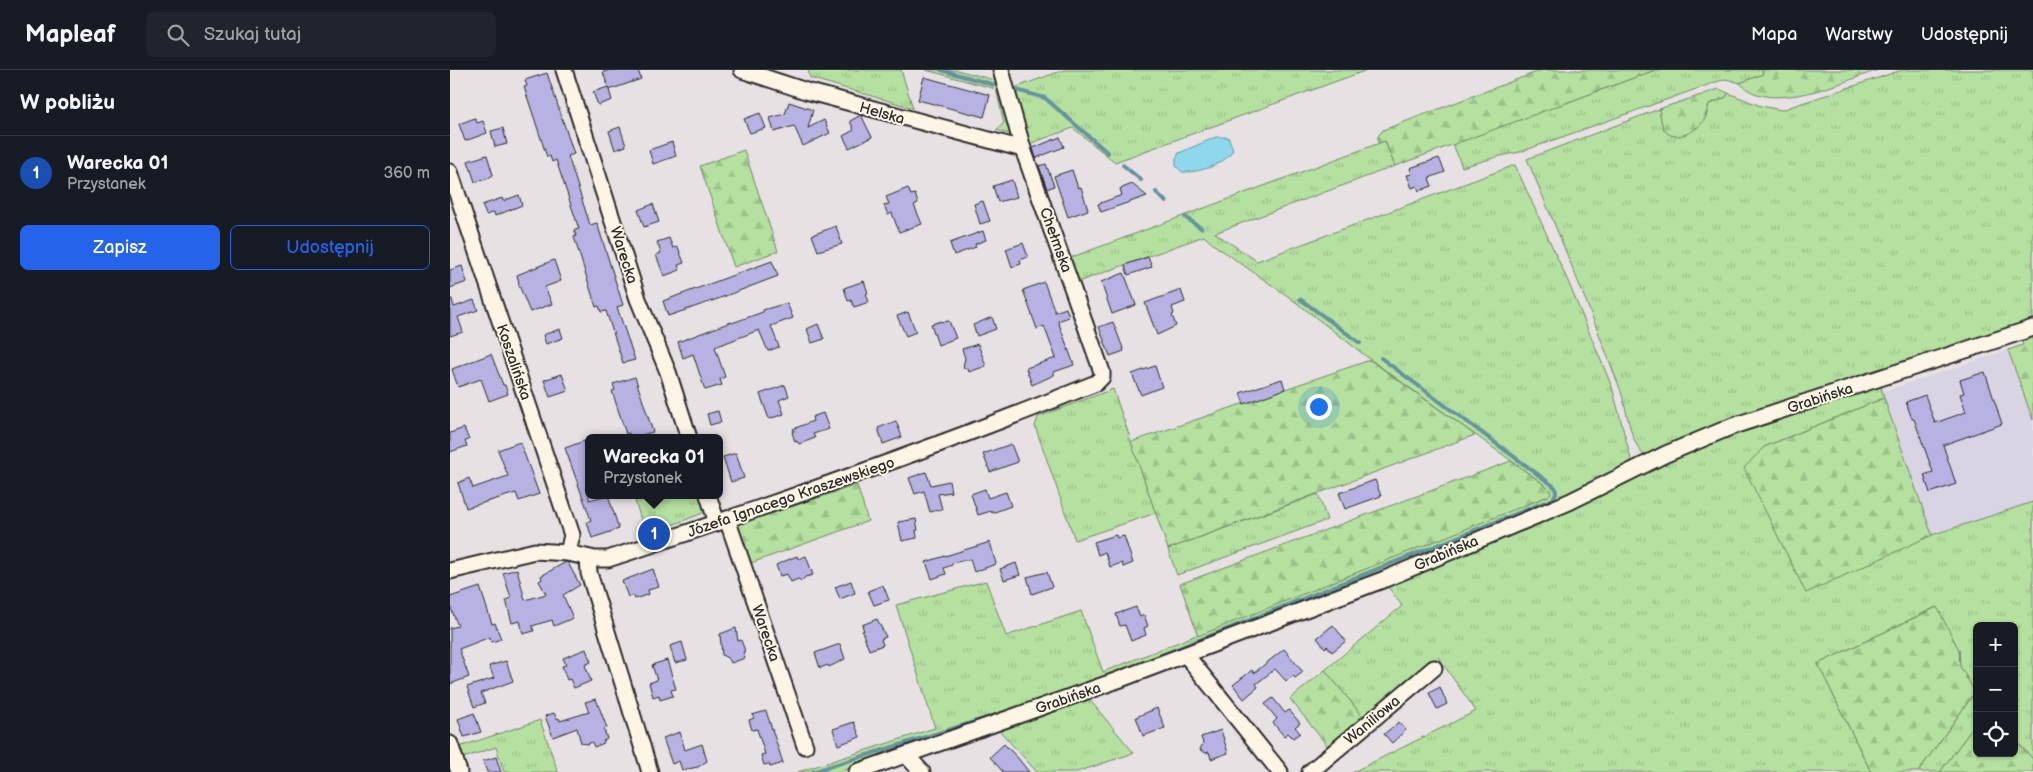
<!DOCTYPE html>
<html lang="pl">
<meta charset="utf-8">
<style>
:root{--surface:#171b24;--page:#20242c;--text:#f1f3f6;--muted:#9ea1a6;--line:#363941;--accent:#2563eb}
body{margin:0;font-family:"Balsamiq Sans",sans-serif;background:var(--page);color:var(--text)}
.controls{position:absolute;right:15px;bottom:15px;display:grid;overflow:hidden;border-radius:8px;box-shadow:0 1px 4px #0004}
.controls button{width:45px;height:45px;display:grid;place-items:center;padding:0;border:0;border-bottom:1px solid var(--line);background:var(--surface);color:var(--text);font:25px sans-serif}
.you{position:absolute;left:868px;top:336px;width:18px;height:18px;margin:-12px;border:4px solid #fff;border-radius:50%;background:#1a73e8;box-shadow:0 0 0 8px #1a73e833}
.badge{display:grid;place-items:center;width:32px;height:32px;border-radius:50%;background:var(--accent);color:#fff;font-size:16px;font-weight:700}
.pin{position:absolute;translate:-50% -50%;border:2px solid #fff;box-shadow:0 1px 5px #0006}
.popup{position:absolute;left:135px;top:364px;width:138px;height:65px;box-sizing:border-box;display:grid;place-content:center;border-radius:8px;background:var(--surface);filter:drop-shadow(0 1px 4px #0005);font-size:16px;white-space:nowrap;color:var(--muted)}
.popup b{font-size:19px;color:var(--text)}
.popup::after{content:'';position:absolute;left:50%;top:100%;margin-left:-10px;border:10px solid transparent;border-top-color:var(--surface)}
.list{margin:0;padding:0;list-style:none}
h2{display:flex;justify-content:space-between;align-items:center;height:65px;margin:0;padding:0 20px;font-size:21px}
h2 small{font-size:16px;font-weight:400;color:var(--muted)}
.list li{display:grid;grid-template-columns:32px 1fr auto;gap:15px;align-items:center;box-sizing:border-box;height:75px;padding:0 20px;border-top:1px solid var(--line)}
.list b{display:block;font-size:19px;white-space:nowrap}
.list p{margin:0;font-size:16px;white-space:nowrap;color:var(--muted)}
.list em{font-size:16px;font-style:normal;color:var(--muted)}
.actions{display:flex;gap:10px;padding:15px 20px}
.actions a{flex:1;padding:11px 0;border:1px solid var(--accent);border-radius:8px;text-align:center;font-size:18px;color:var(--accent)}
.actions .main{background:var(--accent);color:#fff}
.icon{flex:none;width:28px;height:28px;fill:none;stroke:currentColor;stroke-width:2;stroke-linecap:round;stroke-linejoin:round}
.map{position:relative;flex:none;width:1583px;height:702px;overflow:hidden}
header{display:flex;align-items:center;gap:30px;box-sizing:border-box;height:70px;padding:0 25px;background:var(--surface);border-bottom:1px solid var(--line)}
header strong{font-size:24px}
nav{display:flex;gap:28px;margin-inline-start:auto;font-size:18px}
.search{width:350px;height:45px;background:var(--page);display:flex;align-items:center;gap:12px;box-sizing:border-box;padding:0 18px;border-radius:8px;color:var(--muted);font-size:19px}
main{display:flex}
aside{flex:1;background:var(--surface)}
.map>svg:first-child{display:block}
</style>
<header>
<strong>Mapleaf</strong>
<div class="search"><svg class="icon" aria-label="search" viewBox="0 0 24 24"><circle cx="10" cy="10" r="6"/><path d="M15 15l6 6"/></svg>Szukaj tutaj</div>
<nav><a>Mapa</a><a>Warstwy</a><a>Udostępnij</a></nav>
</header>
<main>
<aside>
<h2>W pobliżu<small></small></h2>
<ul class="list">
<li><span class="badge" style="background:#1a4fb4">1</span><div><b>Warecka 01</b><p>Przystanek</p></div><em>360 m</em></li>
</ul>
<div class="actions"><a class="main">Zapisz</a><a>Udostępnij</a></div>
</aside>
<div class="map">
<svg width="1583" height="702" viewBox="0 0 1583 702">
<defs>
<pattern id="grass-tufts" width="24" height="20" patternUnits="userSpaceOnUse" patternTransform="scale(1.25)"><rect width="24" height="20" fill="#b4e19f"/><path d="M3 7l-1-3M5 7V3M7 7l1-3M15 17l-1-3M17 17v-4M19 17l1-3" fill="none" stroke="#9bc189"/></pattern>
<pattern id="forest-firs" width="22" height="20" patternUnits="userSpaceOnUse" patternTransform="scale(1.25)"><rect width="22" height="20" fill="#b4e19f"/><path d="M5 1l3.5 6h-7zM16 11l3.5 6h-7z" fill="#9bc189"/></pattern>
</defs>
<rect width="100%" height="100%" fill="#e7e1e4"/>
<filter id="ink" filterUnits="userSpaceOnUse"><feTurbulence type="fractalNoise" baseFrequency=".02" numOctaves="2"/><feDisplacementMap in="SourceGraphic" scale="10" xChannelSelector="R" yChannelSelector="G"/><feConvolveMatrix kernelMatrix="1 2 1 2 8 2 1 2 1" color-interpolation-filters="sRGB"/></filter>
<g filter="url(#ink)">
<polygon fill="#d9d3e4" points="1558,280 1583,350 1583,432 1482,465 1432,322"/>
<g fill="url(#grass-tufts)" stroke="#708665">
<polygon points="358,0 451,0 463,38 360,8"/>
<polygon points="476,0 507,0 548,11 566,66 546,60 554,53 546,19"/>
<polygon points="614,0 917,0 665,92 623,58 579,74 562,23 566,24 564,18"/>
<polygon points="1205,0 1312,0 1313,4 1290,13 1276,9 1263,13 1070,82 1050,86 1012,97 1003,74"/>
<path d="M1452,0H1583V251L1195,387C1178,368 1178,340 1169,316C1140,239 1109,164 1077,89L1209,39C1211,46 1211,57 1216,62C1228,72 1252,58 1256,46C1258,42 1258,38 1259,34L1276,27L1278,23L1311,36L1331,40Z"/>
<polygon points="935,71 945,96 765,163 807,191 1065,95 1117,209 1162,317 1182,393 1105,435 663,610 389,702 348,702 485,658 446,535 536,511 556,566 631,541 653,602 1098,426 1095,415 921,290 839,227 764,175 754,166 625,213 617,189"/>
<polygon points="1431,316 1434,328 1314,377 1482,465 1583,432 1583,689 1564,669 1564,556 1527,556 1527,652 1490,702 1468,702 1525,622 1509,596 1509,580 1486,537 1368,594 1421,702 903,702 1026,641 988,587 914,648 875,600 952,536 936,514 1101,445 1262,373"/>
<polygon points="663,319 706,443 625,470 585,356 588,347"/>
<polygon points="868,424 877,450 727,505 718,479"/>
<polygon points="183,425 250,425 253,436 253,443 196,465"/>
<polygon points="638,628 684,683 627,702 587,702 547,658"/>
<polygon points="90,650 108,702 54,702 46,677 13,688 9,677"/>
</g>
<g fill="url(#forest-firs)" stroke="#708665">
<polygon points="1092,0 1205,0 945,96 935,71 928,73 928,66 933,60"/>
<path d="M1312,0H1428C1394,11 1319,46 1290,13L1313,4Z"/>
<path d="M1269,19L1278,23L1276,27L1259,34C1256,41 1257,47 1252,53C1245,61 1227,72 1216,62C1211,57 1211,47 1209,39Z"/>
<polygon points="294,80 328,181 284,197 250,96"/>
<polygon points="1583,265 1583,350 1558,280 1573,275 1571,269"/>
<polygon points="920,290 1025,365 718,479 681,372"/>
<polygon points="1434,328 1482,465 1356,523 1294,398 1314,377"/>
<polygon points="1061,391 1095,415 1101,423 1098,426 748,566 730,514"/>
<polygon points="407,415 418,451 301,493 288,454"/>
<polygon points="1487,537 1509,580 1510,596 1525,622 1468,702 1421,702 1368,594"/>
<polygon points="875,600 914,648 879,678 840,629"/>
<polygon points="1527,652 1527,683 1564,683 1564,669 1583,689 1583,702 1490,702"/>
</g>
<path fill="#8dd8ed" stroke="#66939f" d="M766,67H778L783,79C776,95 748,103 732,102L726,96V88L729,83Z"/>
<g fill="none" stroke-linecap="round" stroke-linejoin="round">
<g stroke="#66939f" stroke-width="4">
<polyline points="491,0 545,15"/>
<polyline points="566,20 595,28 658,83"/>
<polyline points="673,95 691,110"/>
<polyline points="706,122 716,132"/>
<polyline points="735,147 751,158"/>
<polyline points="850,229 910,273"/>
<polyline points="694,592 1103,429 1106,423 1105,417 931,288"/>
<polyline points="362,702 553,643"/>
</g>
</g>
<g fill="#b7b2e3" stroke="#2b2b2b">
<polygon points="160,0 188,0 191,9 159,20 153,2"/>
<polygon points="97,3 124,84 118,86 140,155 147,153 173,235 167,237 185,290 173,293 156,241 151,242 149,236 146,237 124,167 126,166 124,160 129,159 106,90 102,92 100,86 97,87 74,17 77,16 75,10"/>
<polygon points="474,7 540,25 534,47 468,30"/>
<polygon points="158,17 162,30 148,35 143,22"/>
<polygon points="339,32 363,40 358,58 374,50 380,63 353,76 344,56 324,62 320,48 335,44"/>
<polygon points="310,43 316,58 300,63 294,49"/>
<polygon points="411,45 422,67 399,78 393,66 404,60 400,51"/>
<polygon points="25,48 27,53 33,51 37,63 15,71 9,54"/>
<polygon points="170,57 176,76 165,80 159,61"/>
<polygon points="53,58 57,74 45,77 41,61"/>
<polygon points="610,67 614,77 586,88 583,78"/>
<polygon points="222,72 226,86 203,94 199,80"/>
<polygon points="37,85 43,105 37,109 25,112 18,91"/>
<polygon points="989,88 995,102 979,108 982,116 969,121 967,116 962,118 957,105 962,104 960,98"/>
<polygon points="596,94 604,116 597,119 589,96"/>
<polygon points="622,100 628,118 631,117 638,140 618,147 604,106"/>
<polygon points="562,110 567,127 548,132 543,116"/>
<polygon points="682,114 697,126 651,142 648,134 672,125 670,119"/>
<polygon points="458,118 461,125 465,124 468,133 464,135 472,154 449,162 442,143 438,145 434,135 439,134 436,127"/>
<polygon points="69,125 72,135 45,146 44,142 36,145 32,135 52,128 53,131"/>
<polygon points="533,131 540,151 530,154 524,134"/>
<polygon points="203,134 209,152 194,157 188,140"/>
<polygon points="386,156 392,174 368,181 362,165"/>
<polygon points="533,161 536,170 525,174 526,177 504,185 500,173"/>
<polygon points="219,168 223,178 228,177 234,193 228,195 230,200 214,206 206,185 211,183 207,172"/>
<polygon points="573,173 578,187 570,190 571,194 562,197 556,179"/>
<polygon points="698,187 702,197 678,205 675,195"/>
<polygon points="104,190 111,211 95,217 102,234 80,242 68,213 69,213 67,205"/>
<polygon points="322,191 328,206 265,230 218,246 213,231"/>
<polygon points="12,196 17,212 0,218 0,200"/>
<polygon points="674,203 686,235 662,244 651,212"/>
<polygon points="414,211 418,223 416,224 419,232 404,237 401,230 398,231 394,218"/>
<polygon points="594,212 605,242 616,238 619,247 608,251 624,295 604,302 604,305 582,315 576,298 606,288 594,256 587,259 573,220"/>
<polygon points="731,220 735,232 722,237 724,244 722,245 726,256 707,265 695,233"/>
<polygon points="0,229 2,229 4,237 24,230 28,240 8,247 13,262 0,266"/>
<polygon points="337,233 343,248 321,256 329,277 318,281 309,260 265,277 275,307 270,309 272,315 255,320 243,284 233,288 228,272 281,252 282,253 313,242 313,240"/>
<polygon points="458,242 466,262 456,266 447,246"/>
<polygon points="542,247 546,259 527,266 523,255"/>
<polygon points="492,251 492,252 499,251 506,268 488,275 481,254"/>
<polygon points="663,252 674,281 660,286 649,257"/>
<polygon points="368,254 374,269 362,273 357,259"/>
<polygon points="110,259 113,268 96,274 93,265"/>
<polygon points="528,274 536,296 519,302 518,299 513,297 515,288 512,279"/>
<polygon points="41,284 53,315 55,315 58,324 39,331 31,309 8,317 2,299"/>
<polygon points="705,296 712,317 691,325 682,304"/>
<polygon points="1535,302 1552,354 1493,375 1506,414 1480,423 1474,405 1483,402 1464,349 1462,349 1456,332 1475,325 1485,353 1516,342 1510,324 1514,323 1510,310"/>
<polygon points="112,304 118,321 100,327 94,310"/>
<polygon points="185,307 203,362 180,368 179,363 176,364 162,321 165,320 163,314"/>
<polygon points="832,309 835,319 794,334 790,323"/>
<polygon points="335,315 339,326 329,330 334,344 319,349 310,324"/>
<polygon points="268,341 271,352 260,355 257,344"/>
<polygon points="373,343 379,359 363,364 365,368 349,374 347,371 345,372 342,362 344,361 343,359 363,351 362,347"/>
<polygon points="446,351 452,367 433,374 428,358"/>
<polygon points="14,358 19,370 15,371 17,376 0,382 0,363"/>
<polygon points="134,371 139,385 139,430 158,425 169,459 142,468 137,452 141,450 115,378"/>
<polygon points="70,372 89,424 69,431 66,423 16,438 8,413 19,408 23,418 58,406 48,380"/>
<polygon points="561,374 568,392 540,402 533,384"/>
<polygon points="286,383 294,408 281,412 273,387"/>
<polygon points="476,402 481,415 499,411 501,422 488,424 492,439 480,442 474,421 465,424 459,408"/>
<polygon points="925,410 931,426 895,439 889,423"/>
<polygon points="535,419 538,428 556,422 561,436 542,443 541,441 528,445 521,424"/>
<polygon points="466,449 468,460 466,460 467,468 452,471 448,452"/>
<polygon points="666,465 667,468 674,466 683,493 673,497 672,493 660,497 655,482 648,485 644,472"/>
<polygon points="540,472 546,494 524,502 520,489 502,493 502,495 494,498 496,504 482,509 476,492"/>
<polygon points="347,486 348,489 356,486 363,505 355,507 352,511 348,509 341,512 337,504 330,506 326,495"/>
<polygon points="116,492 118,493 130,515 113,525 123,548 104,556 102,550 82,556 84,561 73,564 70,551 62,553 56,530 61,528 53,503 67,499 75,530 96,524 89,511 92,509 91,506"/>
<polygon points="566,493 570,505 554,510 550,499"/>
<polygon points="203,499 209,517 198,520 199,524 185,529 183,525 178,527 172,511"/>
<polygon points="597,502 602,517 582,524 577,507"/>
<polygon points="401,511 405,523 390,529 385,517"/>
<polygon points="433,515 439,530 424,535 418,521"/>
<polygon points="30,517 42,554 45,553 51,569 42,572 40,567 9,579 19,607 0,614 0,558 8,556 0,536 0,527"/>
<polygon points="686,537 690,547 694,545 698,556 694,558 696,565 681,571 675,555 670,556 666,544"/>
<polygon points="427,549 436,567 431,569 433,575 419,580 412,561 414,561 412,555"/>
<polygon points="883,555 896,571 882,582 877,576 875,578 867,568"/>
<polygon points="286,558 288,571 291,570 295,581 293,582 295,588 281,593 279,589 272,585 270,564"/>
<polygon points="232,572 237,590 225,593 220,576"/>
<polygon points="390,574 395,589 379,597 378,595 370,598 365,583"/>
<polygon points="136,579 141,592 135,595 141,611 124,618 120,609 117,610 112,596 116,595 113,588"/>
<polygon points="834,579 853,602 845,608 843,606 836,611 825,599 806,614 808,617 794,629 783,615 802,600 804,603"/>
<polygon points="217,590 226,619 221,620 223,626 210,630 209,625 203,627 199,613 207,610 202,595"/>
<polygon points="56,591 63,611 31,623 35,633 24,637 17,617 44,608 39,596"/>
<polygon points="990,617 997,634 987,639 979,623"/>
<polygon points="823,628 835,643 839,640 850,653 845,657 850,663 843,668 838,663 834,666 823,653 827,649 815,634"/>
<polygon points="146,629 157,658 154,659 157,669 153,671 154,673 144,677 142,672 137,674 131,673 127,658 103,667 95,646 104,643 107,649 109,648 110,651 139,642 135,632"/>
<polygon points="707,638 715,658 693,666 686,647"/>
<polygon points="316,641 333,693 320,697 319,694 314,695 311,685 315,684 307,659 302,660 299,650 304,648 302,645"/>
<polygon points="24,643 31,662 14,667 8,649"/>
<polygon points="404,652 410,667 388,675 383,659"/>
<polygon points="949,652 956,660 942,673 934,664"/>
<polygon points="771,660 778,683 761,689 759,682 756,683 750,680 753,673 751,667"/>
<polygon points="230,662 235,680 252,674 257,691 248,697 232,700 229,691 222,694 213,668"/>
<polygon points="554,674 567,687 579,702 553,702 540,687"/>
<polygon points="46,687 51,702 37,702 33,691"/>
</g>
<g fill="none" stroke-linecap="round" stroke-linejoin="round">
<defs>
<g id="street">
<polyline points="114,0 188,229 218,302 239,368"/>
<polyline points="292,0 356,21 573,79"/>
<polyline points="0,102 122,465 118,483"/>
<polyline points="258,425 267,453"/>
<polyline points="277,449 355,676"/>
<polyline points="138,488 139,503 200,702"/>
<path d="M0,501L85,481L118,483L145,489H158C323,435 485,378 646,313L652,307V302L573,79L551,0"/>
<polyline points="736,585 830,702"/>
<polyline points="0,674 9,702"/>
<polyline points="456,685 472,702"/>
<polyline points="407,702 668,610 935,509 1119,432 1216,384 1283,356 1583,258"/>
<polyline points="860,702 984,598"/>
</g>
</defs>
<use href="#street" stroke="#2b2b2b" stroke-width="19"/>
<use href="#street" stroke="#fcf5e5" stroke-width="15"/>
</g>
</g>
<g text-anchor="middle" stroke-width="4" stroke-linejoin="round" paint-order="stroke">
<g font-size="15" fill="#2b2b2b" stroke="#fcf5e5">
<text transform="translate(432 43) rotate(16)" y="5">Helska</text>
<text transform="translate(606 170) rotate(70)" y="5">Chełmska</text>
<text transform="translate(174 185) rotate(72)" y="5">Warecka</text>
<text transform="translate(64 292) rotate(71)" y="5">Koszalińska</text>
<text transform="translate(1370 328) rotate(-18)" y="5">Grabińska</text>
<text transform="translate(341 427) rotate(-19)" y="5">Józefa Ignacego Kraszewskiego</text>
<text transform="translate(996 483) rotate(-23)" y="5">Grabińska</text>
<text transform="translate(316 563) rotate(71)" y="5">Warecka</text>
<text transform="translate(618 628) rotate(-19)" y="5">Grabińska</text>
<text transform="translate(922 650) rotate(-40)" y="5">Waniliowa</text>
</g>
</g>
</svg>
<div class="controls">
<button>+</button>
<button>−</button>
<button><svg class="icon" aria-label="locate" viewBox="0 0 24 24"><circle cx="12" cy="12" r="6"/><path d="M12 2v4M12 18v4M2 12h4M18 12h4"/></svg></button>
</div>
<div class="you"></div>
<div class="pin badge" style="left:204px;top:464px;background:#1a4fb4">1</div>
<div class="popup"><b>Warecka 01</b>Przystanek</div>
</div>
</main>
